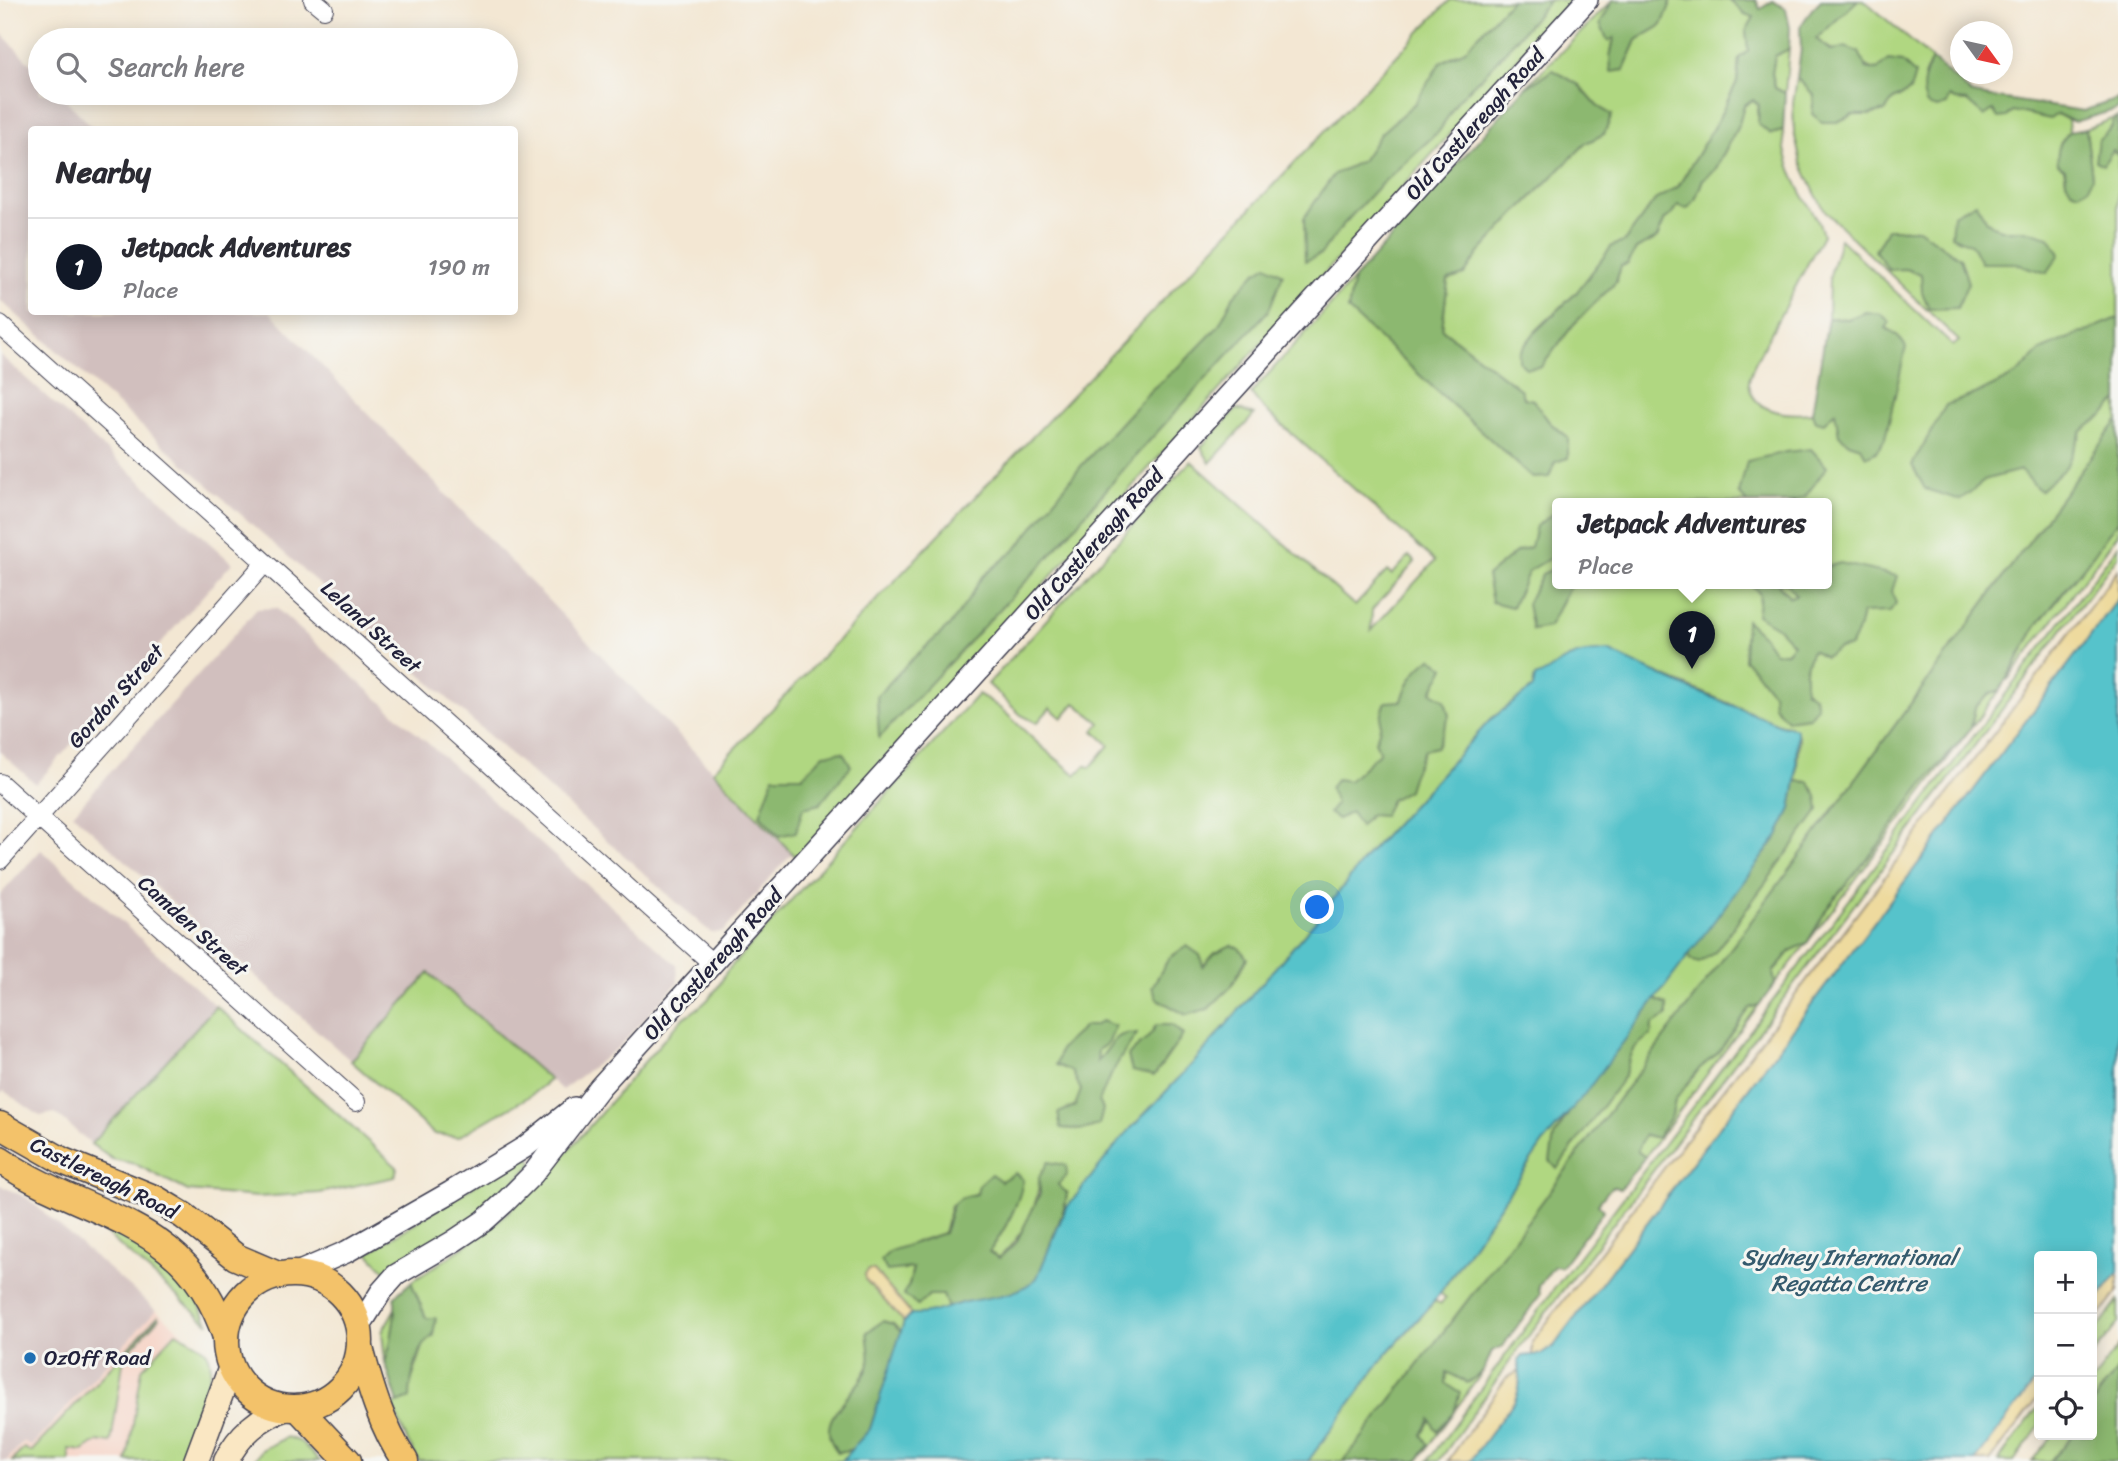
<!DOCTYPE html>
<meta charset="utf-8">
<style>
:root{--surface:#fff;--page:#f7f7f7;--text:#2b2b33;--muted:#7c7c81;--line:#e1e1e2;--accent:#111827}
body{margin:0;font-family:Sriracha,sans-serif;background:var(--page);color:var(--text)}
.controls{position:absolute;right:21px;bottom:21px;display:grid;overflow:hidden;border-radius:7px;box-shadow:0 4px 18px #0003}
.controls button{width:63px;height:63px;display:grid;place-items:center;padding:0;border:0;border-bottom:2px solid var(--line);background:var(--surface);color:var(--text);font:35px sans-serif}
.compass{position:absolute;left:1950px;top:21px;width:63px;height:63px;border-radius:50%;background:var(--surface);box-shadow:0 4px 18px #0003;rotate:123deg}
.you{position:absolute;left:1318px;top:908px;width:24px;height:24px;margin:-18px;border:5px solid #fff;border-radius:50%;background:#1a73e8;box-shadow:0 0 0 10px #1a73e833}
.badge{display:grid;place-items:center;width:46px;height:46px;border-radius:50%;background:var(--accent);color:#fff;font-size:23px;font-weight:700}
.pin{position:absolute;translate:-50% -58px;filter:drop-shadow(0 2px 4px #0008)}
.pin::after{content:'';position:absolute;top:37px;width:24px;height:21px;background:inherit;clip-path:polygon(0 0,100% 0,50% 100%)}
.popup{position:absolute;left:1552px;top:498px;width:280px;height:91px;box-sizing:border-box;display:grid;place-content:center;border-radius:7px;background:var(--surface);filter:drop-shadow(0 2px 5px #0005);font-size:23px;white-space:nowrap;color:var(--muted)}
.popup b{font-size:26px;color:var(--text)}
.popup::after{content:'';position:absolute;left:50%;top:100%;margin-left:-14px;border:14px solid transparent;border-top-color:var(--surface)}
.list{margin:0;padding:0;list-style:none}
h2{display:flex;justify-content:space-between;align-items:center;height:91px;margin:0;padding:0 28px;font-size:30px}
h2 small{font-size:23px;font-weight:400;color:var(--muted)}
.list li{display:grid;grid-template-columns:46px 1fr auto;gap:21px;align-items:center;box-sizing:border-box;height:98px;padding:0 28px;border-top:2px solid var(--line)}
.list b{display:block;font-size:26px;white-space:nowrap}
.list p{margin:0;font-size:23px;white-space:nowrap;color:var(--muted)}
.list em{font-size:23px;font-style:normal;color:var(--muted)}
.icon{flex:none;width:38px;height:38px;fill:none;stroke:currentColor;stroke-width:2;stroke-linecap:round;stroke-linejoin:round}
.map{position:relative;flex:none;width:2118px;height:1461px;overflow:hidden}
.search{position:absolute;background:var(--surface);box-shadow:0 4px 18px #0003;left:28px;top:28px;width:490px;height:77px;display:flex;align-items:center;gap:18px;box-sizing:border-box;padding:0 24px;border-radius:38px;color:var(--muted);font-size:26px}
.panel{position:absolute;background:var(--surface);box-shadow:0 4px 18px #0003;left:28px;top:126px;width:490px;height:189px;border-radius:7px}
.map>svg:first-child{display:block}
</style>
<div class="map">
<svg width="2118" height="1461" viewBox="0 0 2118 1461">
<rect width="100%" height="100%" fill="#f6f6f2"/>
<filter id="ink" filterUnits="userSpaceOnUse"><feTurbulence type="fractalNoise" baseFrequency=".0143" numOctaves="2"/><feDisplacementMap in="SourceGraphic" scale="14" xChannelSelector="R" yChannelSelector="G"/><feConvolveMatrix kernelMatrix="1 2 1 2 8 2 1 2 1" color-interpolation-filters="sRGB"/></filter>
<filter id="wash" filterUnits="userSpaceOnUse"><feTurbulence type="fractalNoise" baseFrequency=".00686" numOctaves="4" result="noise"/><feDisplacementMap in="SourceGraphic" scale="28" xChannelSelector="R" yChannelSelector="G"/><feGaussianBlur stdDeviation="1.57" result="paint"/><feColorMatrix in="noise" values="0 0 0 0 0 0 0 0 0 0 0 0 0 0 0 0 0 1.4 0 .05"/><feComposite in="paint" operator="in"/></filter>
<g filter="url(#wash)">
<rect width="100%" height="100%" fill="#f3e7d3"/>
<polygon fill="#f6d2c4" points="156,1310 190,1340 173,1461 6,1461 25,1441 31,1446"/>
<g fill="#d1bfbe">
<polygon points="0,32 40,74 40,93 59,93 94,129 32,130 32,312 270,312 792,853 723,932 711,933 0,300"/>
<polygon points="0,355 232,563 36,784 0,752"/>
<polygon points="276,608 677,965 678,982 619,1047 562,1090 429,973 351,1061 73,814 257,609"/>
<polygon points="41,850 216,1006 91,1144 55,1113 40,1116 4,1091 0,1094 0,895"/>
<polygon points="0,1185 27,1198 156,1310 31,1446 24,1441 6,1461 0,1461"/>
</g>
<g fill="#b0d781" stroke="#697c5e" stroke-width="2" fill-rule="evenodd">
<polygon points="1450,0 1571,0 797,858 713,771"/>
<path d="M1672,0H1729L1745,14L1755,17L1746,31L1749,51L1739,58L1737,82L1719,118L1678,187L1655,200L1624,242L1612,246L1576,293L1536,331L1519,353L1541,367L1574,324L1616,282L1621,266L1628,264L1636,249L1657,238L1665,219L1673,214L1678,204L1695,200L1703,179L1715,170L1739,124L1744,106L1753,100L1759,105L1757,114L1771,134L1783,131C1783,150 1791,173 1800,190C1808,206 1819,218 1823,235L1755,363C1753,370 1748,378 1749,384C1753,415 1789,415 1812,413L1815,421L1835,411L1855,444L1861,447L1899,337L1866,312L1848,319L1828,318L1829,279L1840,239L1953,346L1959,341L1826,212L1816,195L1801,163L1794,132L1793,103L1797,78L1814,95L1822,122H1837L1852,115H1869L1884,111L1893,100L1910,91C1899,84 1887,74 1876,70C1853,62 1834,53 1815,38L1858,0H1864L1932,59L1924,77L1949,97L1955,100L1967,101L1984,115L1993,109L2057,114L2068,120L2069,132L2060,144L2066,181L2092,177L2086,129L2115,118L2112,126L2098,141L2118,155V420L1790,869L1507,1249L1344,1461H1308L1385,1356L1435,1301L1441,1304L1446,1298L1440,1293L1543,1143L1570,1111L1554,1137L1625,1075L1629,1058L1637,1043L1651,1035L1652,1025L1667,1005L1655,999L1689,952L1690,959L1809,782L1796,781L1799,736L1790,726L1781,725L1627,661L1608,651L1569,658L1548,673L1535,677L1533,688L1491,719L1369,853L1325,910L1196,1060L1121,1139L1065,1210L1067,1193L1039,1177C1040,1207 1020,1238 999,1258L989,1252C1004,1231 1018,1206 1023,1180L1001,1182L951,1205L944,1233L915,1242L904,1270L913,1267L910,1282L904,1295L918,1305L929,1295H943L948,1308L926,1315L911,1314L874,1270H869L865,1274V1279L904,1322L901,1332L893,1324L859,1383L838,1452L854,1449L841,1461H419L408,1442L392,1405L410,1398V1385L425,1341L434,1336L411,1282C441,1262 471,1244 499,1220C567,1160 621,1086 683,1018C704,1006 716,994 726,972L978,694C1001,706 1012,719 1030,736C1045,751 1061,762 1076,775L1086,765L1090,768L1109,745L1094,731L1100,723L1075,703L1062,718L1050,708L1037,723L1021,715L988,684L1191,461L1355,606L1387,571L1392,575L1409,556L1415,562L1372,610L1371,630L1435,561L1262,407L1251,393L1354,279L1348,310L1533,478L1555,462L1568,437L1550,423L1533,400L1523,398L1521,390L1442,329L1448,280L1464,275L1479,253L1517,212L1586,143L1604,134L1612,115L1597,106L1579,85L1553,70L1524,89L1611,2L1601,24L1609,41L1615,37L1610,57L1624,70L1637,40L1662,25ZM1557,503H1827V583H1557Z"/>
<polygon points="1789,49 1785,93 1775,88 1772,73 1775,56"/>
<polygon points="1237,409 1254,415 1210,463 1201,447"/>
<polygon points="2118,520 2118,534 2007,681 2037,625 2094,554"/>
<polygon points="2118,546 2118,556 1520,1347 1439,1461 1428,1461 1554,1289"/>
<polygon points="2000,690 1807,943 1775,984 1773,973 1790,951 1808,942 1829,905 1877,847 1919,789 1971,728 1975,707 1991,693"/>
<polygon points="429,973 550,1080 530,1096 458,1137 434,1134 351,1061"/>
<polygon points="1759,1005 1645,1157 1637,1151 1645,1134 1672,1115 1675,1100 1700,1068 1719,1052 1750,1007"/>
<polygon points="216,1006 397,1167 395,1177 320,1193 257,1197 188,1191 135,1164 112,1159 91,1144"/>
<polygon points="525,1153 534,1163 486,1209 388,1274 368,1253"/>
<polygon points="94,1223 123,1232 151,1247 196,1297 209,1324"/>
<polygon points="2118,1301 2118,1323 2092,1357 2092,1336"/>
<path d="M397,1305C392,1324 393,1344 385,1362L382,1332Z"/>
<polygon points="158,1316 159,1318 124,1356 111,1443 98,1441 83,1451 69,1449 70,1459 69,1461 12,1461 24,1448 31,1452"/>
<path d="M176,1332C186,1338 202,1344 208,1354C218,1372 196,1411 190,1428C186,1439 185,1450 182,1461H127L142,1369Z"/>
<polygon points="2118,1347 2118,1369 2092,1404 2092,1382"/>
<polygon points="1484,1370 1418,1461 1428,1445 1422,1435 1431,1418 1437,1431 1447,1371 1468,1383"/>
<polygon points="2039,1406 2039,1427 2014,1461 1998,1461"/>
<polygon points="2052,1435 2073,1435 2050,1461 2032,1461"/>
<polygon points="287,1437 301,1442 320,1461 253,1461 263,1449"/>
</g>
<g fill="#8cb86f" stroke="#576d55" stroke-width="2">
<polygon points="1511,0 1550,0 1489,70 1458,100 1440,130 1378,187 1343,225 1321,254 1305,261 1304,218 1334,174 1362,161 1381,133 1415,103 1440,63 1465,50"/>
<polygon points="1613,0 1672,0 1662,25 1637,40 1624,70 1611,72 1610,57 1614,38 1608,41 1600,24"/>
<polygon points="1729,0 1756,0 1760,9 1773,1 1786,9 1790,28 1789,49 1775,56 1772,73 1775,88 1785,93 1783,131 1771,134 1758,124 1759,105 1753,100 1744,105 1739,124 1715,170 1703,179 1695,200 1687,209 1678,205 1673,214 1665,219 1657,238 1636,249 1628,264 1621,266 1616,282 1574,324 1541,367 1526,368 1519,362 1519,353 1536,331 1576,293 1612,246 1624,242 1655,200 1678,187 1719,118 1737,82 1739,58 1748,51 1746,31 1754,17 1745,14"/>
<polygon points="1821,0 1858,0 1816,39 1832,51 1845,47 1859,52 1866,68 1877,70 1888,60 1902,62 1915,74 1910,91 1893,100 1885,111 1869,115 1852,115 1837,122 1822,122 1812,114 1814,95 1797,78 1801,49 1800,27 1812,9"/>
<path d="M1932,59L1972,94L2083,111L2118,99V109L2074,122L2057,114L2050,119L2013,111L2007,117L1998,118L1993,110L1984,116L1967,101L1955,100L1949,97L1947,105L1937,108L1927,105C1919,89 1925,74 1932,59Z"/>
<polygon points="1553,70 1579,85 1597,106 1612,115 1604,134 1586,143 1517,212 1479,253 1464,275 1448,280 1442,329 1521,390 1523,398 1533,400 1550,423 1568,437 1568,458 1555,462 1549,477 1533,478 1348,310 1354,279 1524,89"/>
<polygon points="2118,117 2118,155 2113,150 2103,165 2095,161 2098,140 2112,127 2115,118"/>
<path d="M2086,129L2092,177L2088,188L2079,193L2071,190L2066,181L2065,169L2058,164C2056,149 2060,143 2069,132Z"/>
<polygon points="1976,203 1987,221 2000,230 2025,230 2049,237 2060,254 2047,273 2013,263 1981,263 1971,244 1951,236 1953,215"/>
<polygon points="1887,229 1918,229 1960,258 1968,283 1957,308 1929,309 1922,292 1921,274 1905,269 1889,270 1875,251"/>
<polygon points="1267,265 1283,274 1269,310 1129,463 1047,559 879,738 877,696 910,661 949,626 969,599 981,578 1016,549 1082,465 1151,390 1185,361 1218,327 1233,297 1255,273"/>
<polygon points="1866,312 1881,314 1890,322 1886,328 1899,337 1906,347 1885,439 1876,452 1866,457 1861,447 1849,443 1839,435 1835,412 1824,423 1815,421 1812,413 1828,318 1848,319"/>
<polygon points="2118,318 2118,400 2105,414 2082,431 2066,467 2040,491 2021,470 1987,479 1960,500 1925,489 1912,465 1946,405 1983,391 2017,374 2042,349"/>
<polygon points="2118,420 2118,520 2094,554 2037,625 2000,690 1991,693 1975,707 1971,728 1919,789 1877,847 1829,905 1807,943 1790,951 1773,972 1775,984 1759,1005 1750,1008 1719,1052 1700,1068 1675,1100 1672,1115 1657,1138 1645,1135 1637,1151 1645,1157 1620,1189 1612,1186 1598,1204 1604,1210 1561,1267 1554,1266 1539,1286 1540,1295 1502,1347 1492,1351 1484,1370 1468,1383 1447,1372 1446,1384 1460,1392 1454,1412 1437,1431 1430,1419 1422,1435 1428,1444 1418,1461 1344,1461 1507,1249 1790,869"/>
<polygon points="1811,449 1827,467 1805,497 1789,503 1747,503 1739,494 1747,461 1786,452"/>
<polygon points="1557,511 1557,546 1552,557 1529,571 1512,607 1492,602 1487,576 1516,552 1531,547 1536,526"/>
<path d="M1840,563L1897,576L1892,591L1896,603L1890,612L1862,613L1858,631L1850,647L1839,648L1825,657L1812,650L1805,669V690L1815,697L1817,707L1809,717L1787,720L1774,706L1773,693C1761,682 1758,670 1744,660L1746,620L1763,636L1775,653H1786L1793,644L1777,627L1757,615L1760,594L1750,583H1777L1790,597L1796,595L1786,583H1827V567Z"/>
<polygon points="1557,567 1557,583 1577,583 1569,587 1549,627 1532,630 1527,604 1542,574"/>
<path d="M1431,658L1445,667L1432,692L1445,700L1449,716L1437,747L1424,750L1413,774L1408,790L1391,800L1383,816L1370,815L1360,827L1351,812L1338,819L1329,813L1336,804L1330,788L1337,779L1349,781L1380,752L1375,741C1384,724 1378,718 1386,702L1402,701C1407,682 1415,670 1431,658Z"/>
<polygon points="843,752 851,766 820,804 803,808 796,832 779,836 760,815 774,776 803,776 824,754"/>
<polygon points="1796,781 1809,782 1817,796 1819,810 1715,952 1699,963 1690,960 1689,952 1777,837 1791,809"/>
<polygon points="1231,945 1239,948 1247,958 1231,987 1208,1009 1186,1015 1157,999 1152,987 1169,958 1187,946 1200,955 1203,966 1215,953"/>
<path d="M1655,999L1667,1005V1016L1652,1025L1651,1035C1634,1045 1629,1056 1625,1075L1557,1169L1550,1161L1554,1137L1570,1111Z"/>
<path d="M1101,1021L1115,1026L1109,1042L1098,1050L1097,1062C1111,1048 1114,1030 1137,1034C1121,1055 1109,1076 1099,1101L1103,1109L1099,1125L1083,1130L1061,1128L1058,1113L1075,1106L1081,1090L1072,1071L1056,1065L1061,1048L1085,1026H1094Z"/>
<path d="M1156,1025H1172L1183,1035L1154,1076L1132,1071L1128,1056C1139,1043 1149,1041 1156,1025Z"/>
<path d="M1048,1162L1066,1165L1067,1175L1058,1185L1067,1193C1065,1214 1056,1226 1050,1245C1046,1255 1045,1266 1039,1276C1021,1302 975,1299 948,1308L943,1295H929L918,1306L904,1295L910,1282L913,1268L887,1271L881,1260L890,1251L944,1233C953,1209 946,1198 977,1194L979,1185L991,1174L1001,1181L1015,1173L1023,1180C1019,1206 1004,1231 989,1252L999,1258L1016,1243L1040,1194L1039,1177Z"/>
<path d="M411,1282L426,1318H436L433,1336C417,1346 410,1380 410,1398L398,1403L385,1362C390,1350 398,1308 394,1297Z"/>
<path d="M883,1321L893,1324L901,1332L870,1429L854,1449L838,1452C810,1420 854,1398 867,1370C872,1360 868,1343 867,1332Z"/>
<polygon points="2118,1369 2118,1461 2050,1461 2073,1435 2092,1435 2092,1404"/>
</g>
<g fill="#eeda9e" stroke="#887e6c" stroke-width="2">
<polygon points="2118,570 2118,599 1554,1346 1542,1354 1532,1355 1532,1342"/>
<polygon points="869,1270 874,1270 911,1314 904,1322 865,1279 865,1274"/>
<polygon points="2118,1272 2118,1291 2092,1326 2092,1307"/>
<polygon points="1520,1371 1519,1390 1515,1400 1470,1461 1448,1461 1506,1378"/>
<polygon points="2039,1376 2039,1396 1990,1461 1975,1461"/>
</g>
<g fill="#56c3cb" stroke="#3c7283" stroke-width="2">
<path d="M2118,599V1272L2092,1307V1256H2039V1376L1975,1461H1470L1515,1400C1521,1386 1521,1375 1518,1361L1522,1356L1542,1354L1554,1346Z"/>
<path d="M1608,651L1686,687L1781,725L1797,729L1796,781L1791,809L1777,837L1583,1096L1543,1143L1435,1300L1385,1356L1308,1461H841L870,1429L904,1322L911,1314C932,1315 946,1307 965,1302C991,1296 1016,1297 1037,1278L1065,1210L1121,1139L1196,1060L1325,910L1369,853L1491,719L1533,688L1535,677C1549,673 1556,663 1569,658C1581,652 1595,652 1608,651Z"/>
</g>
</g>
<g filter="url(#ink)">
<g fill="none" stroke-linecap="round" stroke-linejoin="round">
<defs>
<g id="minor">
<polyline points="313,0 324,9"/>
<polyline points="0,325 713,964"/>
<polyline points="0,783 356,1102"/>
<polyline points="0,860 265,563"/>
</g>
<g id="tertiary">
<polyline points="297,1273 346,1252 451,1192 525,1147 574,1108"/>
<polyline points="359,1327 381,1292 396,1275 454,1241 484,1221 504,1203 533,1174 600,1087 1587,0"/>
</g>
<g id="secondary">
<polyline points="196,1461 231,1367"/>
<path d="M226,1461C238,1436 260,1416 287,1408"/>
</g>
<g id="primary">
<polyline points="0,1125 63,1161 156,1199 184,1216 236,1257 278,1275"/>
<path d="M0,1160C91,1221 187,1217 226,1337"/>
<circle cx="293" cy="1341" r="67"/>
<path d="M360,1348C370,1386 382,1428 405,1461"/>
<polyline points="298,1408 348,1461"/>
</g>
</defs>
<use href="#minor" stroke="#414052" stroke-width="20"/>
<use href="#tertiary" stroke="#414052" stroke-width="24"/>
<use href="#secondary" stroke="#414052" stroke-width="27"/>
<use href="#primary" stroke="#414052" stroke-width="29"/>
<use href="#minor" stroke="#fff" stroke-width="18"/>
<use href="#tertiary" stroke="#fff" stroke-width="21"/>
<use href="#secondary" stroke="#fae7c3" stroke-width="24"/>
<use href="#primary" stroke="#f3c26a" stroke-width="26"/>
</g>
</g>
<circle fill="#1f6fb2" stroke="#f6f6f2" stroke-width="2.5" cx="30" cy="1358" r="7"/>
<g text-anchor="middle" stroke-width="6" stroke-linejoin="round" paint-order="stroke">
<g font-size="21" fill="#22223b" stroke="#f6f6f2">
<text transform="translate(1475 124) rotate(-48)" y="7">Old Castlereagh Road</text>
<text transform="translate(1094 544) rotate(-48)" y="7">Old Castlereagh Road</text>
<text transform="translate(371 627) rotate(42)" y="7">Leland Street</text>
<text transform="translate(116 696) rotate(-48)" y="7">Gordon Street</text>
<text transform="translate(193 926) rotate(42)" y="7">Camden Street</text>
<text transform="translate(713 964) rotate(-48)" y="7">Old Castlereagh Road</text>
<text transform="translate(104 1178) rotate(26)" y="7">Castlereagh Road</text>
</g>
<g font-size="21" fill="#22223b" stroke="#f6f6f2" text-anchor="start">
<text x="44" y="1365">OzOff Road</text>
</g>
<g font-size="23" font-style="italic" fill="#345a6d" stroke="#f6f6f2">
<text x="1849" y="1265">Sydney International<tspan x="1849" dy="26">Regatta Centre</tspan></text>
</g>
</g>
</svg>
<div class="controls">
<button>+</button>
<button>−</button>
<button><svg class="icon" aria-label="locate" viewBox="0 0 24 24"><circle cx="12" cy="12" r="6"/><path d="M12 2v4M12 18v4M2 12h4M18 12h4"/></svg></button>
</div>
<svg class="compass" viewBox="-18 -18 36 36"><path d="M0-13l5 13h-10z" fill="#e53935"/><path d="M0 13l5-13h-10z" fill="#7c7c81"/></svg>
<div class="you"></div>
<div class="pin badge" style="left:1692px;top:669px">1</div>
<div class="popup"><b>Jetpack Adventures</b>Place</div>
<div class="search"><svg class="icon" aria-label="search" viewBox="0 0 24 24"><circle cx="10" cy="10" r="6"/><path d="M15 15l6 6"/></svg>Search here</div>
<section class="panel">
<h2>Nearby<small></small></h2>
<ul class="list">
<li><span class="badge">1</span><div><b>Jetpack Adventures</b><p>Place</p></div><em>190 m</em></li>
</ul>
</section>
</div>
